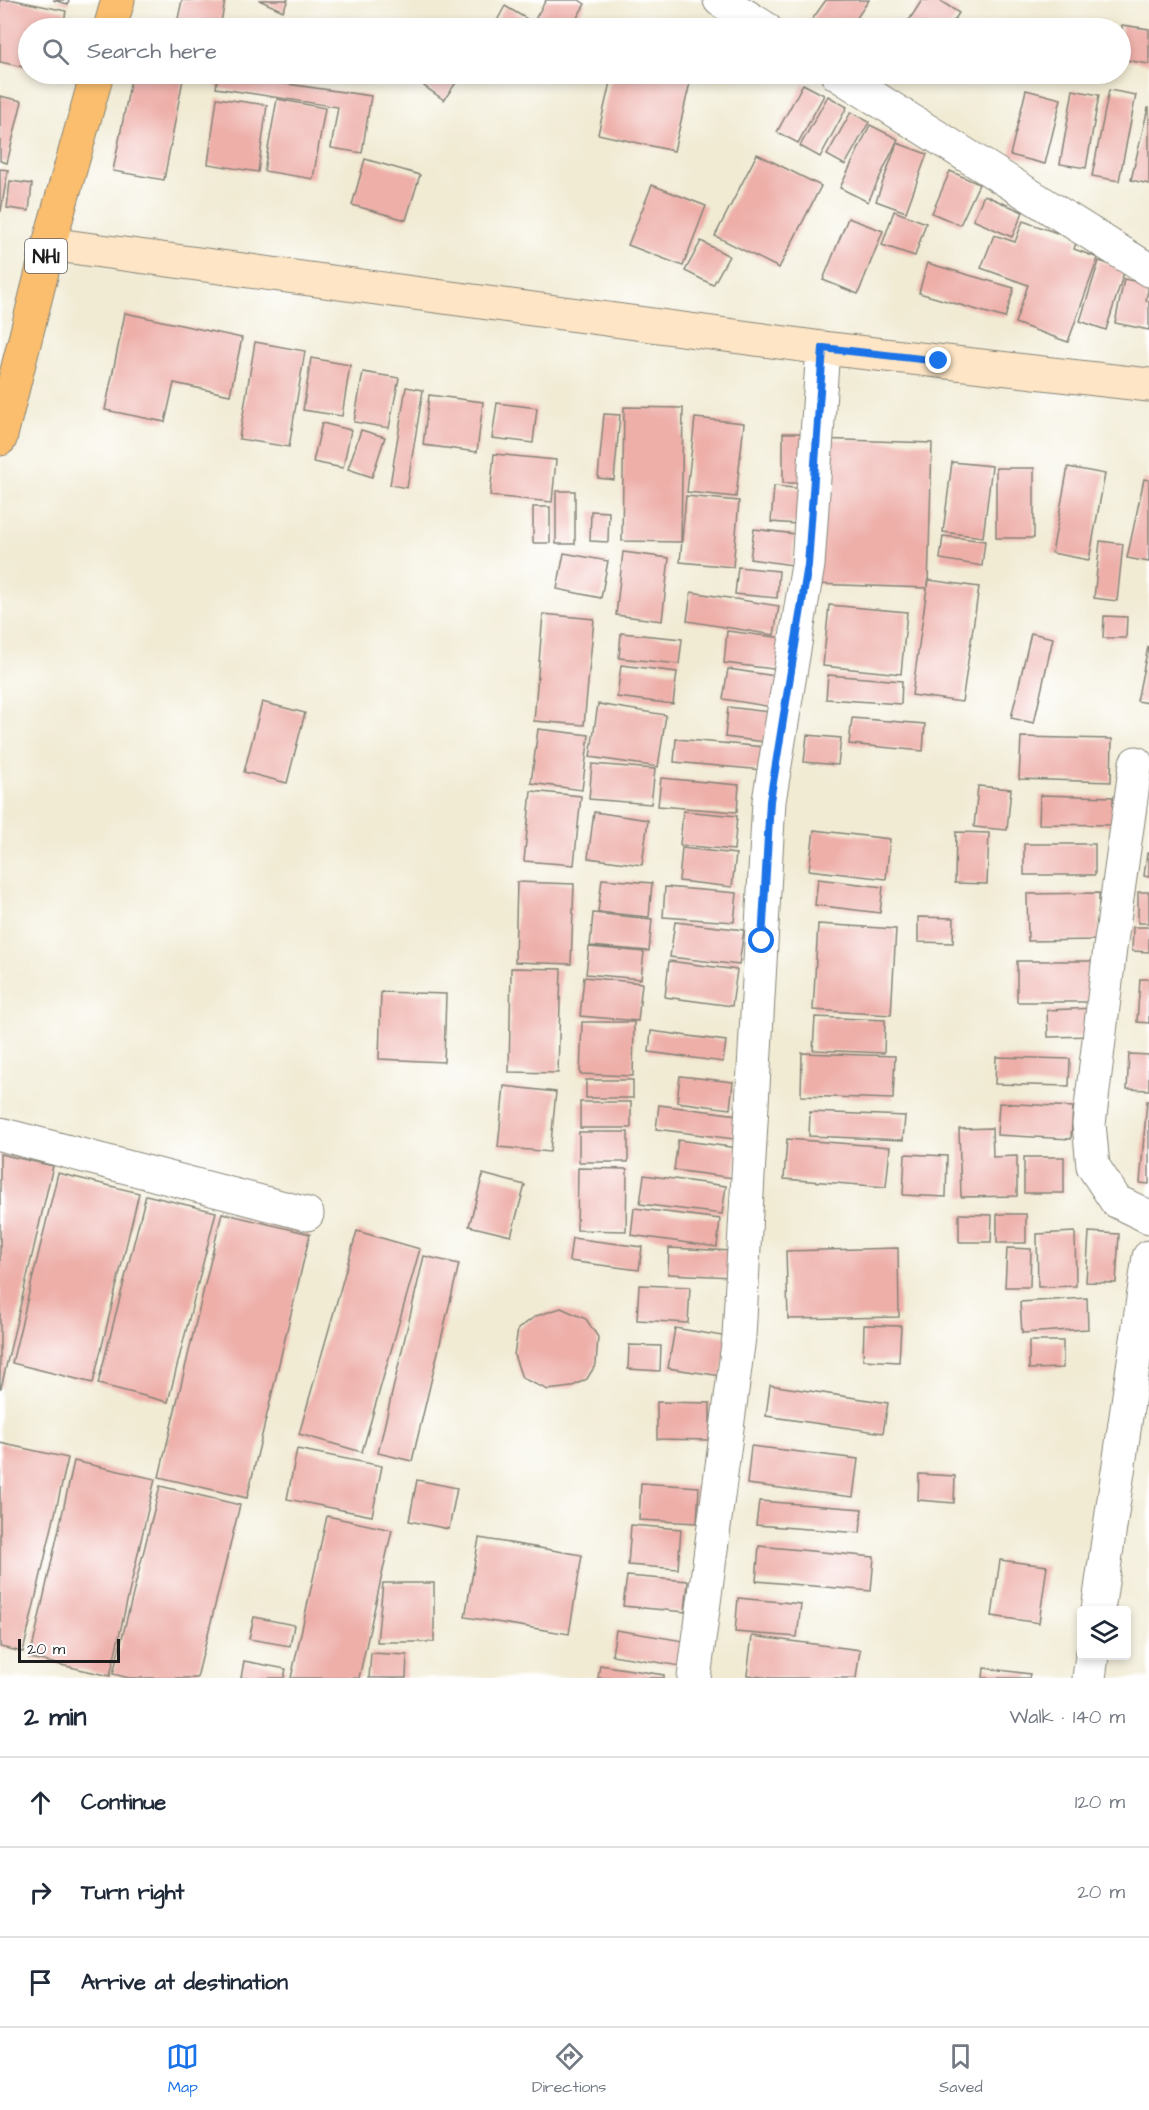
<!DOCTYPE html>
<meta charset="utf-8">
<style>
:root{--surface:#fff;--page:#f6f6f7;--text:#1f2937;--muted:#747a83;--line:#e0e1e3;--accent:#1a73e8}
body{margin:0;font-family:"Architects Daughter",sans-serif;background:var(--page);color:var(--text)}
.controls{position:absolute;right:18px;bottom:18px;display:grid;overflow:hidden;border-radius:6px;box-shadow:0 3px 9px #0003}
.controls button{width:54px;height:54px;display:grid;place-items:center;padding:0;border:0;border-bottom:2px solid var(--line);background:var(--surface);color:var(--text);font:30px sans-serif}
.scale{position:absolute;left:18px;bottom:15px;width:102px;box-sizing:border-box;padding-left:6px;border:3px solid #1c1c1c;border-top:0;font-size:16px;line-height:21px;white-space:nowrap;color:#1c1c1c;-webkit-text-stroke:4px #fff;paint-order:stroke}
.stop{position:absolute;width:18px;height:18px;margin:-14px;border:4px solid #1a73e8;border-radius:50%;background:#fff}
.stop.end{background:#1a73e8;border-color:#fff;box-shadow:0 2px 6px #0008}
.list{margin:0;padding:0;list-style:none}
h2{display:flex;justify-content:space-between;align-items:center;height:78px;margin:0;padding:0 24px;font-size:26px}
h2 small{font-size:20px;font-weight:400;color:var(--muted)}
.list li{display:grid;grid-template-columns:39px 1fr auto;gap:18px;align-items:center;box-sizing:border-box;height:90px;padding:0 24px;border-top:2px solid var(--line)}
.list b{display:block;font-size:22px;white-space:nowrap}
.list em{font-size:20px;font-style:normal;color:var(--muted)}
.icon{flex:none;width:33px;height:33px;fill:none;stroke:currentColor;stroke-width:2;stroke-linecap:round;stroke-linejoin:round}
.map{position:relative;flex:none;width:1149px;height:1678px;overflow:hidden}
.search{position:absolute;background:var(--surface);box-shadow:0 3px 9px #0003;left:18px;right:18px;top:18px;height:66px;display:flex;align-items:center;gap:15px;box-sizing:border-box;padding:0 21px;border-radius:33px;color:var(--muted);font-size:22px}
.sheet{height:348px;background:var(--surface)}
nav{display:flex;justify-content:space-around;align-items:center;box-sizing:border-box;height:84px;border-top:2px solid var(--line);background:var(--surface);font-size:16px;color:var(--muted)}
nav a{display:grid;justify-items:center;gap:3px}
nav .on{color:var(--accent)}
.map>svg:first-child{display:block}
</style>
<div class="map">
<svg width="1149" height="1678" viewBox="0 0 1149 1678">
<rect width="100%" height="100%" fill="#fff"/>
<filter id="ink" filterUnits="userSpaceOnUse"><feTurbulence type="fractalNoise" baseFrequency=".0167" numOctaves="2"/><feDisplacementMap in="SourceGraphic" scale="12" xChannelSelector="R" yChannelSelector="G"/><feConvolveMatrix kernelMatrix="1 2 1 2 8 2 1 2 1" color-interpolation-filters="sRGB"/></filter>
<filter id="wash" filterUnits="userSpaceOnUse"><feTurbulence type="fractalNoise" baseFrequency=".008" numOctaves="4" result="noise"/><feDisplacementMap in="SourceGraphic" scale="24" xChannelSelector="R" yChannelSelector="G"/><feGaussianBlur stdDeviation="1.35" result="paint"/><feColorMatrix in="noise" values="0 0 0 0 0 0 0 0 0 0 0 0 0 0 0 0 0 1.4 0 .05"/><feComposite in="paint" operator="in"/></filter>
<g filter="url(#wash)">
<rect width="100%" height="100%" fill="#f1ebd4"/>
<g id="blocks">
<g fill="#eeafa9">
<polygon points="0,0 14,0 66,11 63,28 28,28 28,68 0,62"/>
<polygon points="53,0 69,0 68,4"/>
<polygon points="182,0 225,1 220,28 176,28"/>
<polygon points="259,0 288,0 283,11"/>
<polygon points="546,0 579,0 585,4 571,28 530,28"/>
<polygon points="826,0 869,0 850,28 806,28"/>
<polygon points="922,0 939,0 959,13 949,28 904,28"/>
<polygon points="505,6 527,19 521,28 493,28"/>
<polygon points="1122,25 1149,29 1149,64 1120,59"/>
<polygon points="132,74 184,74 164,180 113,171"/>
<polygon points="218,74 371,96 362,153 331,148 338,107 216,88"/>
<polygon points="433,74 462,74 444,100 424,86"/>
<polygon points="612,74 692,74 674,151 598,134"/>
<polygon points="803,84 824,95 798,143 777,132"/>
<polygon points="1026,90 1061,99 1045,164 1010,155"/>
<polygon points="1073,90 1099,95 1086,168 1060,164"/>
<polygon points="1109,90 1136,95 1119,181 1092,176"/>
<polygon points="0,96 22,101 7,163 0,161"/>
<polygon points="828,96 847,107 820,157 800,146"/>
<polygon points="217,98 267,105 258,172 208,164"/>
<polygon points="277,99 325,108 313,179 264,171"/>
<polygon points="1148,108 1149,108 1149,184 1131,180"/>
<polygon points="851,112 869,122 845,165 827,155"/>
<polygon points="870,125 898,139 868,202 840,188"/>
<polygon points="897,143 927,154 906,212 876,201"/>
<polygon points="757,154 821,186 779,268 715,236"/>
<polygon points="365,159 420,175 406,220 352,205"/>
<polygon points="0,169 8,170 1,211 0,210"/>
<polygon points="950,171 979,184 960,225 932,213"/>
<polygon points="10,181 32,184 29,211 7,208"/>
<polygon points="652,185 706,206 683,266 628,245"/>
<polygon points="984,195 1023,212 1012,237 973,220"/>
<polygon points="894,211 926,223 915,256 882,245"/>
<polygon points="848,218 883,231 858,294 823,280"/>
<polygon points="1023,221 1077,240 1074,249 1098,258 1068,342 1015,323 1028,285 981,268 994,235 1015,242"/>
<polygon points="701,241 729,256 713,285 685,271"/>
<polygon points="1099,261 1125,269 1106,330 1080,321"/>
<polygon points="927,263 1014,288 1005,318 919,293"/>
<polygon points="1124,279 1149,284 1146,301 1149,301 1149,330 1115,323"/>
<polygon points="125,313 242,338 230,395 174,383 165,422 105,410"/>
<polygon points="255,342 305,351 289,447 239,439"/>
<polygon points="311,358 350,365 342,416 303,410"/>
<polygon points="363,372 399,378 389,428 354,422"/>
<polygon points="406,387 423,390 407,488 390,485"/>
<polygon points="429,395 483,402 477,452 423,445"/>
<polygon points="497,403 537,408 533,443 492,438"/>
<polygon points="624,407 683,408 681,542 622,541"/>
<polygon points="604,414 620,415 614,480 598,478"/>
<polygon points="695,418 744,423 736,497 687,492"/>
<polygon points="322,423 351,430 343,468 313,462"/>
<polygon points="361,430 385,437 372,477 348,469"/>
<rect x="783" y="433" width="29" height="50"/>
<polygon points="817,439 932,443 928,587 929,580 979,587 962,702 912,695 927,588 813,584"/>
<polygon points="494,454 556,460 552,502 490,496"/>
<polygon points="952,462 992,466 983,537 943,532"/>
<polygon points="1068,467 1105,474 1089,560 1052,553"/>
<rect x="996" y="468" width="38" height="70"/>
<polygon points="1144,479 1149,480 1149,562 1127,558"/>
<polygon points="774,486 813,490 809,525 771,522"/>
<rect x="556" y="491" width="19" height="53"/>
<polygon points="686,496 739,501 733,567 680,562"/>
<rect x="533" y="507" width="17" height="36"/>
<polygon points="591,511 609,512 608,542 590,541"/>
<polygon points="754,529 795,534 792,565 750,559"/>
<polygon points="943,536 985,541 982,566 940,559"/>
<polygon points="1100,541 1123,544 1117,601 1094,598"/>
<polygon points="623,552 669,558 662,621 616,615"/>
<polygon points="564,553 608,561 601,598 557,589"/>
<polygon points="738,567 779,571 777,598 735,594"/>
<polygon points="691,592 779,606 774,635 687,621"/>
<polygon points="829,605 907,612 901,674 823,666"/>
<polygon points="543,614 594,619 584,725 534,721"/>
<polygon points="1104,616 1127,617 1126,638 1103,638"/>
<polygon points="727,631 784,638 781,670 724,663"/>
<polygon points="621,633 682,639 679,664 619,658"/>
<polygon points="1031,633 1053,638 1034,723 1011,718"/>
<polygon points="1148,647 1149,647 1149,703 1137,701"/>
<polygon points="621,665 677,672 673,704 617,697"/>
<polygon points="728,669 782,677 778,708 723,699"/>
<polygon points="828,675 902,681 901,704 826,699"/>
<polygon points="262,702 305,713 287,783 244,772"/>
<polygon points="598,704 666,715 658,767 590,757"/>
<polygon points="728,707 778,713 774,743 725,737"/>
<polygon points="852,718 925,724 923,751 849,744"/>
<polygon points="538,729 589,735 582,790 531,783"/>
<polygon points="807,735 841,738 838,765 804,762"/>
<polygon points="1021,737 1112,739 1111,782 1019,779"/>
<polygon points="676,739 765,747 763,770 674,762"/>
<polygon points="592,764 655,769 651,804 589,799"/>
<polygon points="661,778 739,785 737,812 658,806"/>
<polygon points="978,786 1011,789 1007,830 974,827"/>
<polygon points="531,791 581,796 574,865 524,861"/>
<polygon points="1040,795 1113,797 1113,825 1039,824"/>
<polygon points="683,811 737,816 734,850 680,845"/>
<polygon points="594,812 648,820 642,865 588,858"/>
<polygon points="814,830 890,839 886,879 809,870"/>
<polygon points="956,832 989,833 987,884 955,883"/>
<rect x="1024" y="844" width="71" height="31"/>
<polygon points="682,848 736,854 732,887 679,881"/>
<polygon points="1147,853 1149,853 1149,877 1144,876"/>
<polygon points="602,879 652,883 649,917 598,912"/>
<polygon points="818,879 883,887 880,913 815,905"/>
<polygon points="517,882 574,884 571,964 515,962"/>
<polygon points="665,887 737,893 734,922 663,917"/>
<rect x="1138" y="892" width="11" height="31"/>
<polygon points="1099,893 1099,940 1028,941 1027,894"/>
<polygon points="593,913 652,919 649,951 590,946"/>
<polygon points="918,917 954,918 953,943 918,942"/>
<polygon points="675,922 744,930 739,965 670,957"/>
<polygon points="818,924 896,929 891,1015 813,1010"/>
<polygon points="1133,927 1149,927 1149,952 1132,951"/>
<polygon points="589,947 644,952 641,979 586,974"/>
<polygon points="669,961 737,970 732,1006 665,997"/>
<rect x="1017" y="961" width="79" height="41"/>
<polygon points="511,968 561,969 558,1073 509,1072"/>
<polygon points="584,977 642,983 638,1021 580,1016"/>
<polygon points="1140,979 1149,979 1149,1023 1137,1022"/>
<polygon points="381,992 446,994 444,1062 379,1059"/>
<polygon points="1096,1008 1097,1036 1048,1037 1047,1010"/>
<polygon points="815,1017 885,1020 884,1053 813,1050"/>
<polygon points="582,1022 634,1022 633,1076 580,1074"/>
<polygon points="651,1031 726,1041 723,1062 649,1052"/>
<polygon points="802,1053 895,1056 893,1099 801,1096"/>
<polygon points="1129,1054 1149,1055 1149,1090 1127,1089"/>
<polygon points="996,1057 1070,1059 1069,1086 995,1084"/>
<polygon points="680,1076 733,1082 730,1109 677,1102"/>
<rect x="586" y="1080" width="47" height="18"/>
<polygon points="504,1086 556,1092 550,1152 498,1147"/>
<polygon points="1147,1101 1149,1101 1149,1184 1140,1183"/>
<rect x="580" y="1102" width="51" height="26"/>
<polygon points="999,1103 1073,1107 1071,1139 997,1135"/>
<polygon points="659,1105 738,1115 734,1139 656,1129"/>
<polygon points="810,1112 905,1116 903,1140 809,1136"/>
<polygon points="992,1128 993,1157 1017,1156 1017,1196 961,1197 959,1129"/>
<rect x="579" y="1132" width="49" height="30"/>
<polygon points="787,1139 890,1147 886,1187 784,1179"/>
<polygon points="678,1140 738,1148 734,1178 674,1170"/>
<polygon points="0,1154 53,1166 1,1388 0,1388"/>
<polygon points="905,1154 947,1156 946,1197 903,1195"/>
<rect x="1024" y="1157" width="40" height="36"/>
<polygon points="578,1168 627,1169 626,1231 577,1230"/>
<polygon points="58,1173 139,1193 93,1383 12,1363"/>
<polygon points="483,1174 525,1185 511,1236 469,1226"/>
<polygon points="644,1175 726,1186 722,1214 640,1204"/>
<polygon points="146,1195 216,1212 168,1402 98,1384"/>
<polygon points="634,1208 720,1219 717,1247 631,1235"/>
<polygon points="222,1213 310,1234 247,1498 159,1477"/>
<polygon points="959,1214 992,1215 991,1242 959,1242"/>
<rect x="997" y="1214" width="29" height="29"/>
<polygon points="357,1231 420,1249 362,1452 299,1434"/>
<polygon points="1075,1232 1076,1286 1038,1287 1037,1234"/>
<polygon points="1089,1232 1119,1234 1116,1283 1086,1282"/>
<polygon points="572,1238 642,1247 639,1270 569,1261"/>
<polygon points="669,1248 733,1251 732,1277 668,1274"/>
<polygon points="898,1248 899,1317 788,1319 786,1251"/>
<polygon points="1007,1248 1031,1249 1030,1287 1005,1287"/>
<polygon points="424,1256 459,1264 412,1461 378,1453"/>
<polygon points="639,1285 690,1287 688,1323 637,1320"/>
<polygon points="1087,1298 1088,1329 1022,1333 1020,1302"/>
<polygon points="561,1308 586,1319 598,1337 596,1364 587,1379 571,1387 548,1390 522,1378 514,1355 518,1329 536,1316"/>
<polygon points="864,1325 901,1326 899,1362 863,1360"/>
<polygon points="675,1328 728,1337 721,1376 668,1368"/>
<polygon points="1029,1341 1063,1341 1063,1368 1029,1369"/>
<polygon points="629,1345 661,1346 660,1371 628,1369"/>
<polygon points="770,1385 888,1403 883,1433 766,1416"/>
<polygon points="657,1402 710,1403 710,1440 657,1439"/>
<polygon points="0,1443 68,1458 23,1652 0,1647"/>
<polygon points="751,1446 858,1459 853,1497 747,1484"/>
<polygon points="297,1449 382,1466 372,1516 287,1499"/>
<polygon points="74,1461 155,1479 110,1676 30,1658"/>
<polygon points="919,1474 955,1476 954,1503 918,1500"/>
<polygon points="417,1480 457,1488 449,1529 409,1521"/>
<polygon points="641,1483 699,1487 697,1523 639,1520"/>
<polygon points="160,1486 240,1505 197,1678 129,1678 113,1674"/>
<polygon points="759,1501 862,1509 860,1533 756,1525"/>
<polygon points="327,1516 392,1530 359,1678 291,1678"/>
<polygon points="631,1525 681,1529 678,1569 628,1565"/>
<polygon points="479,1538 582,1555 569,1634 465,1617"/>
<polygon points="759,1546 874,1557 871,1591 756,1581"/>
<polygon points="1000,1560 1047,1566 1039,1623 992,1616"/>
<polygon points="627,1576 688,1581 685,1612 623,1606"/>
<polygon points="383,1583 434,1583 434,1642 377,1642"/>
<polygon points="738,1598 801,1604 797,1637 735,1632"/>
<polygon points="254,1617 294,1625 290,1646 249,1639"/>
<polygon points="616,1630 684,1641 680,1666 612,1655"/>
<polygon points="752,1636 860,1650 856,1678 771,1678 747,1675"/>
<polygon points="371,1653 407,1655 406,1678 369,1678"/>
<polygon points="244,1661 286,1669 284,1678 241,1678"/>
<polygon points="600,1665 664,1675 664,1678 598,1678"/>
<polygon points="984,1668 1030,1674 1029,1678 983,1678"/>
</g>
</g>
</g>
<g filter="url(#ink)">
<use href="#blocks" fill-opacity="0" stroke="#868478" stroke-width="1.5"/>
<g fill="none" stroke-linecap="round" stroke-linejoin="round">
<defs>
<g id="street">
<polyline points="720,0 765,28"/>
<polyline points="837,74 1149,270"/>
<polyline points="1136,763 1110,948 1089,1124 1093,1166 1116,1201 1149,1217"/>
<polyline points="0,1134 307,1214"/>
<polyline points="1098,1610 1149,1257"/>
<polyline points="694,1678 739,1337 769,801 808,565 823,348"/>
<polyline points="1089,1678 1092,1656"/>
</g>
<polyline id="secondary" points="49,244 823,348 1149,385"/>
<g id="highway">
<polyline points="110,28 118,0"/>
<polyline points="0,439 49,244 97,74"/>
</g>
</defs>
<use href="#street" stroke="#868478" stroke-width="35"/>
<use href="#secondary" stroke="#868478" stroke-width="35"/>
<use href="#highway" stroke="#868478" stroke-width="35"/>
<use href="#street" stroke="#fff" stroke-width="33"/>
<use href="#secondary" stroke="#fde5c5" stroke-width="33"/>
<use href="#highway" stroke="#fabe6e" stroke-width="33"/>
</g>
</g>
<g fill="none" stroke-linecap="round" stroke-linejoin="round" filter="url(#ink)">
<polyline stroke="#1a73e8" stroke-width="8" points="762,941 770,801 808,565 823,348 939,361"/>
</g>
<g text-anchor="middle" stroke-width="5" stroke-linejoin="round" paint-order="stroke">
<rect fill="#fff" stroke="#606060" stroke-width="1.5" x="25" y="239" width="42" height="34" rx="4.5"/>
<g font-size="20" font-weight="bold" fill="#1c1c1c">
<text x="46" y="263">NH1</text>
</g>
</g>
</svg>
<div class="controls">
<button><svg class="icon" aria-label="layers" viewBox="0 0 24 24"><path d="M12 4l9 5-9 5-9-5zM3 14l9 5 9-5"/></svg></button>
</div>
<div class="scale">20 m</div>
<div class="stop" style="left:762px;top:941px"></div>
<div class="stop end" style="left:939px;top:361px"></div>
<div class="search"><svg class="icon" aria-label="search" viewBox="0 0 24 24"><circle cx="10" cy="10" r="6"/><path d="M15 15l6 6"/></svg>Search here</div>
</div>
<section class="sheet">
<h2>2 min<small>Walk · 140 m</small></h2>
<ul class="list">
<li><svg class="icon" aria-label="ahead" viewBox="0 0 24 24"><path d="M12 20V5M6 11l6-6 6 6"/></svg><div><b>Continue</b></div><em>120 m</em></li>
<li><svg class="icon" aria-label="right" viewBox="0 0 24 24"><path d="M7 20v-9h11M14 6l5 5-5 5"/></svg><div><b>Turn right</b></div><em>20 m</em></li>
<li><svg class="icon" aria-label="arrive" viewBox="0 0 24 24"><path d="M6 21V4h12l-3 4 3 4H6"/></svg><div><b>Arrive at destination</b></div></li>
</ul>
</section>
<nav>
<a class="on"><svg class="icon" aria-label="map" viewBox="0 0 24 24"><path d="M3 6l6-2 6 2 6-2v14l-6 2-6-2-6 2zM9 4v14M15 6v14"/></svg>Map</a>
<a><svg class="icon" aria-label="directions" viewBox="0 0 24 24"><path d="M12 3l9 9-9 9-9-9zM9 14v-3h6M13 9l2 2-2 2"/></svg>Directions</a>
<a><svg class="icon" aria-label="saved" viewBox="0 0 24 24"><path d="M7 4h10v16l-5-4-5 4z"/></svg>Saved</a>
</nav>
